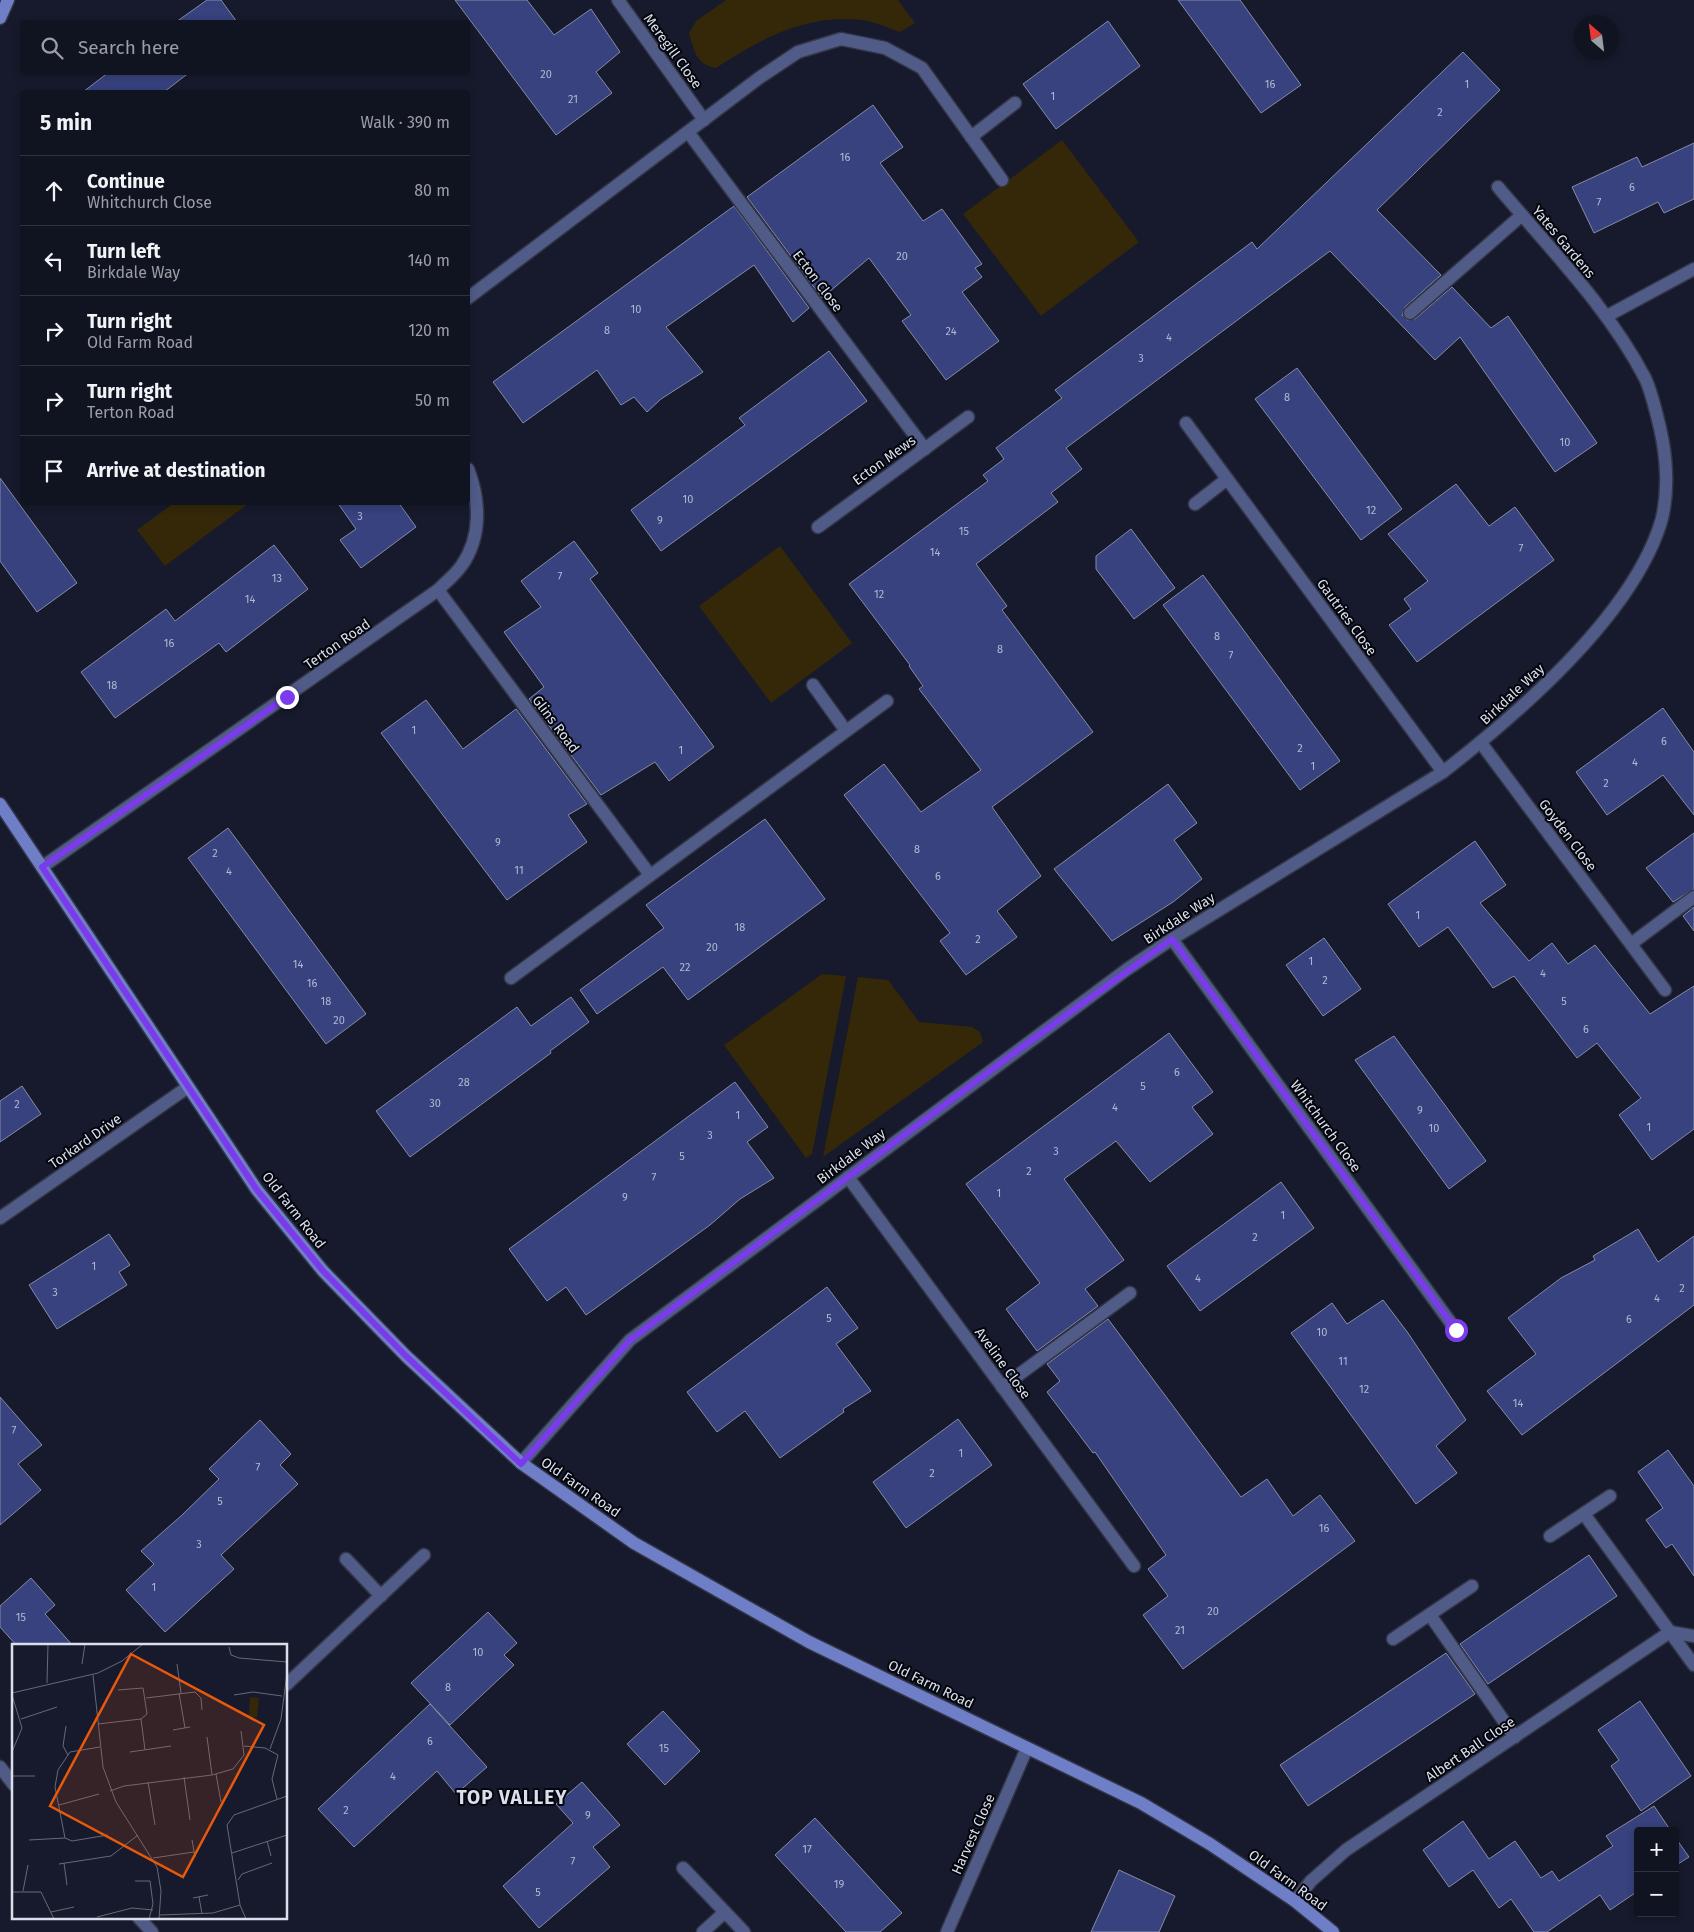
<!DOCTYPE html>
<meta charset="utf-8">
<style>
:root{--surface:#101421;--page:#191d2a;--text:#f1f3f6;--muted:#9c9ea5;--line:#30333f}
body{margin:0;font-family:"Fira Sans",sans-serif;background:var(--page);color:var(--text)}
.controls{position:absolute;right:15px;bottom:15px;display:grid;overflow:hidden;border-radius:5px;box-shadow:0 2px 8px #0003}
.controls button{width:45px;height:45px;display:grid;place-items:center;padding:0;border:0;border-bottom:1px solid var(--line);background:var(--surface);color:var(--text);font:25px sans-serif}
.compass{position:absolute;left:1574px;top:15px;width:45px;height:45px;border-radius:50%;background:var(--surface);box-shadow:0 2px 8px #0003;rotate:332deg}
.stop{position:absolute;width:15px;height:15px;margin:-11px;border:4px solid #7c3aed;border-radius:50%;background:#fff}
.stop.end{background:#7c3aed;border-color:#fff;box-shadow:0 1px 5px #0008}
.list{margin:0;padding:0;list-style:none}
h2{display:flex;justify-content:space-between;align-items:center;height:65px;margin:0;padding:0 20px;font-size:21px}
h2 small{font-size:16px;font-weight:400;color:var(--muted)}
.list li{display:grid;grid-template-columns:32px 1fr auto;gap:15px;align-items:center;box-sizing:border-box;height:70px;padding:0 20px;border-top:1px solid var(--line)}
.list b{display:block;font-size:19px;white-space:nowrap}
.list p{margin:0;font-size:16px;white-space:nowrap;color:var(--muted)}
.list em{font-size:16px;font-style:normal;color:var(--muted)}
.icon{flex:none;width:28px;height:28px;fill:none;stroke:currentColor;stroke-width:2;stroke-linecap:round;stroke-linejoin:round}
.map{position:relative;flex:none;width:1694px;height:1932px;overflow:hidden}
.search{position:absolute;background:var(--surface);box-shadow:0 2px 8px #0003;left:20px;top:20px;width:450px;height:55px;display:flex;align-items:center;gap:12px;box-sizing:border-box;padding:0 18px;border-radius:5px;color:var(--muted);font-size:19px}
.panel{position:absolute;background:var(--surface);box-shadow:0 2px 8px #0003;left:20px;top:90px;width:450px;height:415px;border-radius:5px}
.map>svg:first-child{display:block}
</style>
<div class="map">
<svg width="1694" height="1932" viewBox="0 0 1694 1932">
<rect width="100%" height="100%" fill="#161a2c"/>
<g fill="#342808">
<path d="M726,0H898L915,23L900,32C888,28 875,22 863,20C806,14 762,38 716,68C696,65 694,50 689,33L696,21Z"/>
<polygon points="1062,140 1139,242 1041,316 963,214"/>
<polygon points="174,503 174,502 249,503 165,566 137,530"/>
<polygon points="780,546 852,643 771,703 699,606"/>
<polygon points="822,974 846,976 812,1154 806,1158 724,1045"/>
<polygon points="858,977 888,980 919,1022 972,1027 980,1032 983,1042 823,1157"/>
</g>
<g fill="#37427e" stroke="#868ca4">
<polygon points="207,0 221,0 237,22 176,22"/>
<polygon points="455,0 527,0 554,35 591,9 620,52 596,72 612,93 556,135"/>
<polygon points="1178,0 1240,0 1301,85 1261,113"/>
<polygon points="1108,21 1140,66 1056,129 1023,84"/>
<polygon points="1463,52 1500,90 1377,210 1441,275 1405,307 1402,315 1407,320 1415,319 1452,287 1491,328 1508,316 1597,443 1555,472 1460,337 1435,360 1330,251 1066,448 1082,469 1051,493 1058,502 976,564 1007,606 1002,610 1093,732 992,807 1041,876 997,911 1017,937 966,975 940,941 950,933 844,795 884,764 921,812 981,770 919,689 923,686 909,666 910,665 849,584 988,481 983,475 1004,459 996,448 1062,398 1055,390 1252,242 1257,249"/>
<polygon points="109,72 190,72 164,92 83,92"/>
<polygon points="873,105 903,147 880,163 923,221 942,209 982,264 975,268 982,277 962,292 999,341 946,380 902,321 911,315 869,258 822,298 747,197"/>
<polygon points="1694,143 1694,199 1664,213 1658,202 1594,233 1572,187 1637,157 1642,167"/>
<polygon points="734,206 809,308 793,322 754,265 666,327 703,372 661,399 647,412 634,397 621,405 597,370 523,423 493,382"/>
<polygon points="829,351 867,401 661,551 631,510 745,425 739,418"/>
<polygon points="1297,368 1402,509 1361,540 1255,399"/>
<polygon points="0,478 77,583 37,612 0,561"/>
<polygon points="1456,484 1489,526 1515,507 1554,560 1417,662 1389,625 1411,609 1404,599 1428,581 1388,534"/>
<polygon points="337,502 398,502 416,527 361,568 340,540 356,529"/>
<polygon points="1131,529 1175,588 1134,619 1096,569 1096,556"/>
<polygon points="574,541 598,573 590,579 714,747 669,781 655,762 601,795 529,699 544,687 504,632 541,607 521,581"/>
<polygon points="274,545 308,589 226,652 219,643 115,718 81,672 166,609 175,621"/>
<polygon points="1203,575 1340,761 1300,790 1163,605"/>
<polygon points="426,700 463,749 516,709 587,804 568,815 587,842 507,900 381,733"/>
<polygon points="1663,708 1694,752 1694,815 1663,775 1607,815 1576,772"/>
<polygon points="1168,784 1197,823 1174,840 1202,879 1173,902 1112,941 1054,869"/>
<polygon points="765,819 825,899 688,1000 663,967 597,1014 580,990 664,928 646,905"/>
<polygon points="228,828 366,1014 326,1044 188,858"/>
<polygon points="1694,833 1694,889 1673,902 1646,868"/>
<polygon points="1475,841 1506,885 1480,903 1529,961 1552,943 1568,964 1595,945 1650,1014 1694,986 1694,1129 1652,1160 1619,1115 1641,1098 1597,1043 1577,1058 1514,976 1493,988 1448,927 1419,947 1388,904"/>
<polygon points="1694,907 1694,931 1683,916"/>
<polygon points="1324,938 1361,989 1323,1016 1286,965"/>
<polygon points="571,997 589,1022 550,1051 551,1053 410,1157 376,1111 517,1007 531,1026"/>
<polygon points="1169,1033 1213,1092 1192,1107 1213,1134 1150,1182 1116,1141 1064,1179 1124,1260 1085,1289 1098,1306 1037,1351 1006,1309 1040,1283 966,1184"/>
<polygon points="1394,1036 1486,1161 1449,1189 1355,1060"/>
<polygon points="735,1082 768,1127 747,1142 774,1178 740,1199 710,1225 586,1315 566,1287 547,1301 509,1249"/>
<polygon points="22,1086 41,1114 0,1142 0,1101"/>
<polygon points="1281,1182 1314,1228 1200,1311 1167,1266"/>
<polygon points="1638,1229 1658,1262 1694,1236 1694,1305 1522,1435 1487,1391 1536,1354 1508,1318 1561,1278 1595,1260 1593,1256"/>
<polygon points="109,1234 130,1265 119,1272 127,1285 57,1329 29,1285"/>
<polygon points="827,1287 858,1328 836,1344 871,1391 843,1409 844,1412 780,1458 745,1411 717,1432 687,1392"/>
<polygon points="1383,1300 1408,1333 1466,1420 1436,1446 1457,1473 1416,1504 1291,1333 1332,1303 1347,1324"/>
<polygon points="1108,1319 1241,1497 1267,1479 1293,1516 1320,1495 1355,1541 1183,1669 1143,1615 1168,1596 1148,1569 1166,1555 1095,1452 1093,1453 1047,1392 1060,1381 1047,1364"/>
<polygon points="0,1397 42,1445 18,1464 41,1490 0,1525"/>
<polygon points="958,1419 992,1465 906,1528 873,1482"/>
<polygon points="260,1420 291,1454 280,1465 298,1484 221,1555 234,1569 165,1632 126,1590 154,1564 141,1551 181,1516 219,1479 209,1469"/>
<polygon points="1668,1450 1694,1486 1694,1576 1672,1544 1666,1548 1646,1520 1663,1508 1638,1472"/>
<polygon points="1589,1555 1617,1596 1488,1684 1460,1644"/>
<polygon points="31,1578 55,1605 45,1614 73,1646 17,1646 0,1627 0,1606"/>
<polygon points="488,1612 517,1643 504,1655 514,1665 450,1725 411,1683"/>
<polygon points="1446,1653 1475,1694 1308,1806 1280,1765"/>
<polygon points="1640,1701 1691,1776 1641,1811 1611,1766 1619,1760 1598,1730"/>
<polygon points="430,1704 487,1767 456,1794 437,1771 354,1847 318,1809"/>
<polygon points="663,1711 700,1751 665,1785 627,1744"/>
<polygon points="582,1782 620,1825 593,1847 610,1867 539,1928 503,1886 573,1823 556,1804"/>
<polygon points="1654,1806 1671,1831 1638,1831 1638,1891 1610,1910 1600,1895 1547,1932 1534,1932 1511,1899 1499,1908 1473,1870 1449,1887 1423,1850 1463,1821 1489,1859 1515,1841 1541,1878 1552,1871 1559,1881 1613,1846 1606,1836"/>
<polygon points="815,1818 902,1913 880,1932 846,1932 775,1855"/>
<polygon points="1675,1837 1689,1857 1675,1866"/>
<polygon points="1119,1870 1175,1896 1159,1932 1091,1932"/>
</g>
<g fill="none" stroke-linecap="round" stroke-linejoin="round">
<defs>
<g id="lane">
<polyline points="1410,313 1522,215"/>
<polyline points="1675,911 1694,897"/>
<polyline points="1002,1387 1130,1293"/>
<polyline points="1430,1615 1515,1737"/>
<polyline points="1670,1632 1694,1636"/>
<polyline points="1393,1639 1472,1586"/>
</g>
<g id="street">
<polyline points="618,0 704,120"/>
<polyline points="688,132 925,449"/>
<polyline points="971,137 1015,103"/>
<polyline points="468,298 759,78 798,52 841,39 885,48 922,68 1002,180"/>
<polyline points="1607,316 1694,269"/>
<polyline points="1186,423 1443,772"/>
<polyline points="1195,504 1227,479"/>
<polyline points="818,527 968,417"/>
<polyline points="438,590 650,875"/>
<polyline points="813,685 846,731"/>
<polyline points="1481,743 1665,990"/>
<path d="M42,867L438,590C446,582 456,574 462,565C482,536 480,500 468,469"/>
<polyline points="1172,939 1456,1330"/>
<polyline points="1631,944 1675,911"/>
<polyline points="511,978 887,701"/>
<polyline points="848,1177 1134,1566"/>
<polyline points="0,1218 188,1087"/>
<path d="M521,1463L630,1340L1126,970L1172,939L1443,772C1519,713 1632,616 1661,522C1669,493 1667,458 1660,428C1656,412 1652,393 1645,378C1608,307 1549,248 1498,187"/>
<polyline points="1584,1514 1694,1665"/>
<polyline points="1550,1536 1610,1496"/>
<polyline points="346,1559 381,1596"/>
<polyline points="286,1685 424,1555"/>
<polyline points="0,1767 14,1785"/>
<polyline points="683,1868 744,1932"/>
<polyline points="1295,1901 1311,1881 1346,1850 1670,1632"/>
<polyline points="139,1918 152,1932"/>
<polyline points="703,1932 725,1912"/>
<polyline points="947,1932 1027,1748"/>
</g>
<g id="secondary">
<polyline points="0,18 8,0"/>
<polyline points="0,804 257,1190 323,1271 406,1356 521,1463 634,1543 809,1642 1141,1803 1210,1844 1295,1901 1333,1932"/>
</g>
</defs>
<use href="#lane" stroke="#323647" stroke-width="15"/>
<use href="#street" stroke="#323647" stroke-width="15"/>
<use href="#secondary" stroke="#323647" stroke-width="15"/>
<use href="#lane" stroke="#515b88" stroke-width="12"/>
<use href="#street" stroke="#515b88" stroke-width="12"/>
<use href="#secondary" stroke="#6f7fc7" stroke-width="12"/>
</g>
<g fill="none" stroke-linecap="round" stroke-linejoin="round">
<polyline stroke="#7c3aed" stroke-width="6" points="287,697 42,867 257,1190 323,1271 406,1356 521,1464 630,1340 1022,1047 1172,939 1456,1330"/>
</g>
<g text-anchor="middle" stroke-width="4" stroke-linejoin="round" paint-order="stroke">
<g font-size="11" fill="#b2b8d0">
<text x="546" y="78">20</text>
<text x="1270" y="88">16</text>
<text x="1467" y="88">1</text>
<text x="1053" y="100">1</text>
<text x="573" y="103">21</text>
<text x="1440" y="116">2</text>
<text x="845" y="161">16</text>
<text x="1632" y="191">6</text>
<text x="1599" y="206">7</text>
<text x="902" y="260">20</text>
<text x="636" y="313">10</text>
<text x="607" y="334">8</text>
<text x="951" y="335">24</text>
<text x="1169" y="341">4</text>
<text x="1141" y="362">3</text>
<text x="1287" y="401">8</text>
<text x="1565" y="446">10</text>
<text x="688" y="503">10</text>
<text x="1371" y="514">12</text>
<text x="360" y="520">3</text>
<text x="660" y="524">9</text>
<text x="964" y="535">15</text>
<text x="1521" y="552">7</text>
<text x="935" y="556">14</text>
<text x="560" y="580">7</text>
<text x="277" y="582">13</text>
<text x="879" y="598">12</text>
<text x="250" y="603">14</text>
<text x="1217" y="640">8</text>
<text x="169" y="647">16</text>
<text x="1000" y="653">8</text>
<text x="1231" y="659">7</text>
<text x="112" y="689">18</text>
<text x="414" y="734">1</text>
<text x="1664" y="745">6</text>
<text x="1300" y="752">2</text>
<text x="681" y="754">1</text>
<text x="1635" y="766">4</text>
<text x="1313" y="770">1</text>
<text x="1606" y="787">2</text>
<text x="498" y="846">9</text>
<text x="917" y="853">8</text>
<text x="215" y="857">2</text>
<text x="519" y="874">11</text>
<text x="229" y="875">4</text>
<text x="938" y="880">6</text>
<text x="1418" y="919">1</text>
<text x="740" y="931">18</text>
<text x="978" y="943">2</text>
<text x="712" y="951">20</text>
<text x="1311" y="965">1</text>
<text x="298" y="968">14</text>
<text x="685" y="971">22</text>
<text x="1543" y="977">4</text>
<text x="1325" y="984">2</text>
<text x="312" y="987">16</text>
<text x="326" y="1005">18</text>
<text x="1564" y="1005">5</text>
<text x="339" y="1024">20</text>
<text x="1586" y="1033">6</text>
<text x="1177" y="1076">6</text>
<text x="464" y="1086">28</text>
<text x="1143" y="1090">5</text>
<text x="435" y="1107">30</text>
<text x="17" y="1108">2</text>
<text x="1115" y="1111">4</text>
<text x="1420" y="1114">9</text>
<text x="738" y="1119">1</text>
<text x="1649" y="1131">1</text>
<text x="1434" y="1132">10</text>
<text x="710" y="1139">3</text>
<text x="1056" y="1155">3</text>
<text x="682" y="1160">5</text>
<text x="1029" y="1175">2</text>
<text x="654" y="1181">7</text>
<text x="999" y="1197">1</text>
<text x="625" y="1201">9</text>
<text x="1283" y="1219">1</text>
<text x="1255" y="1241">2</text>
<text x="94" y="1270">1</text>
<text x="1198" y="1282">4</text>
<text x="1682" y="1292">2</text>
<text x="55" y="1296">3</text>
<text x="1657" y="1302">4</text>
<text x="829" y="1322">5</text>
<text x="1629" y="1323">6</text>
<text x="1322" y="1336">10</text>
<text x="1343" y="1365">11</text>
<text x="1364" y="1393">12</text>
<text x="1518" y="1407">14</text>
<text x="14" y="1434">7</text>
<text x="961" y="1457">1</text>
<text x="258" y="1471">7</text>
<text x="932" y="1477">2</text>
<text x="220" y="1505">5</text>
<text x="1324" y="1532">16</text>
<text x="199" y="1548">3</text>
<text x="154" y="1591">1</text>
<text x="1213" y="1615">20</text>
<text x="21" y="1621">15</text>
<text x="1180" y="1634">21</text>
<text x="478" y="1656">10</text>
<text x="448" y="1691">8</text>
<text x="430" y="1745">6</text>
<text x="664" y="1752">15</text>
<text x="393" y="1780">4</text>
<text x="346" y="1814">2</text>
<text x="588" y="1819">9</text>
<text x="807" y="1853">17</text>
<text x="573" y="1865">7</text>
<text x="839" y="1888">19</text>
<text x="538" y="1896">5</text>
</g>
<g font-size="14" fill="#dbdfec" stroke="#04060d">
<text transform="translate(673 51) rotate(54)" y="5">Meregill Close</text>
<text transform="translate(1564 242) rotate(50)" y="5">Yates Gardens</text>
<text transform="translate(818 281) rotate(53)" y="5">Ecton Close</text>
<text transform="translate(884 460) rotate(-36)" y="5">Ecton Mews</text>
<text transform="translate(1347 617) rotate(54)" y="5">Gautries Close</text>
<text transform="translate(337 644) rotate(-35)" y="5">Terton Road</text>
<text transform="translate(1512 694) rotate(-43)" y="5">Birkdale Way</text>
<text transform="translate(556 724) rotate(53)" y="5">Glins Road</text>
<text transform="translate(1568 835) rotate(53)" y="5">Goyden Close</text>
<text transform="translate(1179 918) rotate(-33)" y="5">Birkdale Way</text>
<text transform="translate(1326 1126) rotate(54)" y="5">Whitchurch Close</text>
<text transform="translate(85 1141) rotate(-35)" y="5">Torkard Drive</text>
<text transform="translate(851 1156) rotate(-37)" y="5">Birkdale Way</text>
<text transform="translate(294 1210) rotate(52)" y="5">Old Farm Road</text>
<text transform="translate(1003 1363) rotate(54)" y="5">Aveline Close</text>
<text transform="translate(581 1487) rotate(35)" y="5">Old Farm Road</text>
<text transform="translate(931 1684) rotate(26)" y="5">Old Farm Road</text>
<text transform="translate(1470 1749) rotate(-34)" y="5">Albert Ball Close</text>
<text transform="translate(973 1834) rotate(-66)" y="5">Harvest Close</text>
<text transform="translate(1288 1880) rotate(36)" y="5">Old Farm Road</text>
</g>
<g font-size="19" font-weight="bold" letter-spacing="1" fill="#dbdfec" stroke="#04060d">
<text x="512" y="1804">TOP VALLEY</text>
</g>
</g>
<g transform="translate(12 1644)">
<rect width="275" height="275" fill="#161a2c"/>
<path d="M238,53L247,54L245,74L237,72Z" fill="#342808"/>
<path fill="none" stroke="#656979" stroke-width="1" d="M217,3L219,11L227,14L275,18M70,20L73,0M165,20L169,49M81,31L91,123L104,158L145,223L149,247L147,275M35,39L36,0M0,49L86,29L110,17L131,0M167,49L173,84M0,51L10,84L0,108M222,51L241,48L270,52M134,54L183,48L189,54L190,66M9,75L45,63M129,75L133,106M86,80L129,75L135,70L131,44L106,46M54,82L51,102L56,111M161,86L178,83M195,93L200,131M232,102L253,104L266,111L260,135L265,155M258,105L269,75L275,29M118,108L159,102M204,130L209,158M0,132H23M172,133L178,176M136,138L143,181M98,147L112,142L200,131L221,125L232,111L229,87M47,161L87,150M53,194L60,197L96,191M17,196L53,194L43,143L46,126L58,108L88,103M180,196L183,213M255,197L259,212M220,209L275,191M141,214L182,208M52,219L55,241M47,220L99,212L126,191M226,236L230,230L260,219M123,237H138L141,260L137,275M11,247L16,221M0,248H29L42,275M187,253L190,270M181,254L196,251M39,268L62,263M148,271L201,269L228,261M85,273L120,264L141,266M234,275L228,261L215,181L222,171L275,152"/>
<path fill="#e8590c" fill-opacity="0.15" stroke="#e8590c" stroke-width="2.5" d="M119,10L252,81L171,233L38,162Z"/>
<rect width="275" height="275" fill="none" stroke="#dbdfec" stroke-width="2.5"/>
</g>
</svg>
<div class="controls">
<button>+</button>
<button>−</button>
</div>
<svg class="compass" viewBox="-18 -18 36 36"><path d="M0-13l5 13h-10z" fill="#e53935"/><path d="M0 13l5-13h-10z" fill="#9c9ea5"/></svg>
<div class="stop" style="left:1456px;top:1330px"></div>
<div class="stop end" style="left:287px;top:697px"></div>
<div class="search"><svg class="icon" aria-label="search" viewBox="0 0 24 24"><circle cx="10" cy="10" r="6"/><path d="M15 15l6 6"/></svg>Search here</div>
<section class="panel">
<h2>5 min<small>Walk · 390 m</small></h2>
<ul class="list">
<li><svg class="icon" aria-label="ahead" viewBox="0 0 24 24"><path d="M12 20V5M6 11l6-6 6 6"/></svg><div><b>Continue</b><p>Whitchurch Close</p></div><em>80 m</em></li>
<li><svg class="icon" aria-label="left" viewBox="0 0 24 24"><path d="M17 20v-9H6M10 6l-5 5 5 5"/></svg><div><b>Turn left</b><p>Birkdale Way</p></div><em>140 m</em></li>
<li><svg class="icon" aria-label="right" viewBox="0 0 24 24"><path d="M7 20v-9h11M14 6l5 5-5 5"/></svg><div><b>Turn right</b><p>Old Farm Road</p></div><em>120 m</em></li>
<li><svg class="icon" aria-label="right" viewBox="0 0 24 24"><path d="M7 20v-9h11M14 6l5 5-5 5"/></svg><div><b>Turn right</b><p>Terton Road</p></div><em>50 m</em></li>
<li><svg class="icon" aria-label="arrive" viewBox="0 0 24 24"><path d="M6 21V4h12l-3 4 3 4H6"/></svg><div><b>Arrive at destination</b></div></li>
</ul>
</section>
</div>
